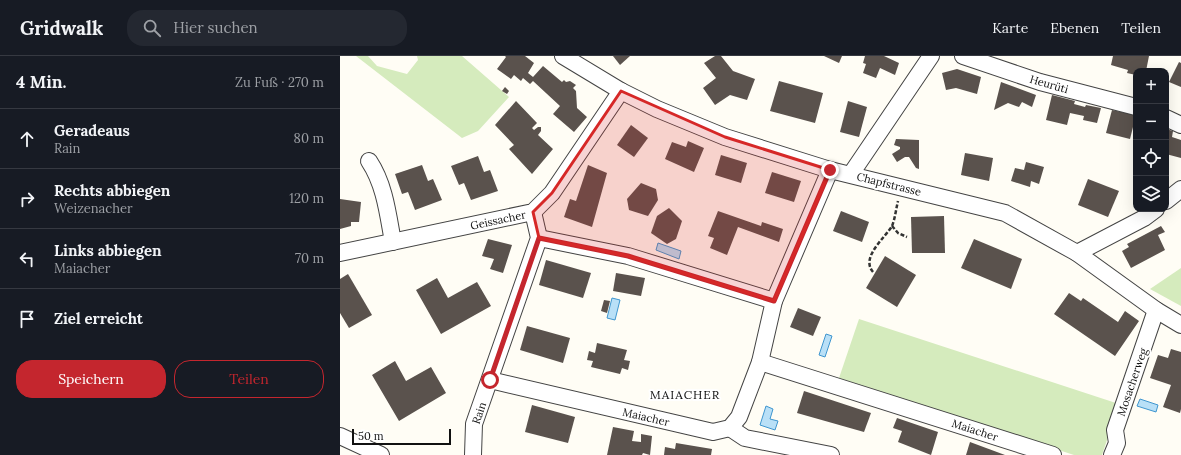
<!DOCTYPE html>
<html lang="de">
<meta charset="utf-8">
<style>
:root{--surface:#171b24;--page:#242831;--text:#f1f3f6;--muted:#9ea1a6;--line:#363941;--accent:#c4262e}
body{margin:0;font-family:Lora,serif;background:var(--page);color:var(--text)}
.controls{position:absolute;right:12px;top:12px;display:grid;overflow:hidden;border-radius:8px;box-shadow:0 4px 16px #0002}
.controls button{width:36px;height:36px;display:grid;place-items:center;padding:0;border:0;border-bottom:1px solid var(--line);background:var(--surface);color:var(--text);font:20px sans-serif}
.scale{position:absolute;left:12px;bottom:10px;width:99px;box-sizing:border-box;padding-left:4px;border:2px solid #111;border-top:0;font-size:11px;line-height:14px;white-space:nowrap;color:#111;-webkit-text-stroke:3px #fff;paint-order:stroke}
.stop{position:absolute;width:12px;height:12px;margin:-9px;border:3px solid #c4262e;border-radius:50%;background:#fff}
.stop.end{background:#c4262e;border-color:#fff;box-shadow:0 1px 4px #0008}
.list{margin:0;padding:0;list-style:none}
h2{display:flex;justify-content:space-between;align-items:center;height:52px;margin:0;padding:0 16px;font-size:17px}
h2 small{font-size:13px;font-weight:400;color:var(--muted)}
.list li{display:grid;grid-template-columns:26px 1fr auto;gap:12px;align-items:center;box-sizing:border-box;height:60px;padding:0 16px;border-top:1px solid var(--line)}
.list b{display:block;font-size:15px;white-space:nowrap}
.list p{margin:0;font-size:13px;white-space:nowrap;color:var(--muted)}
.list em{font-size:13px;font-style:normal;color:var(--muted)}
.actions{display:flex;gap:8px;padding:12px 16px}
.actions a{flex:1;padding:9px 0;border:1px solid var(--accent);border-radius:16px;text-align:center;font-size:14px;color:var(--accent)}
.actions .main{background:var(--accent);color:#fff}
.icon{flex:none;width:22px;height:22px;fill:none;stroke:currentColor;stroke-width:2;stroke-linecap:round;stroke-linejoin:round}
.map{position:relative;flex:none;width:841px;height:399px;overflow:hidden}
header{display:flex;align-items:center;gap:24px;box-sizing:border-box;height:56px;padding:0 20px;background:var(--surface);border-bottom:1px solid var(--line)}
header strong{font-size:19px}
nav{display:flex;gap:22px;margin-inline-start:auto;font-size:14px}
.search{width:280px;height:36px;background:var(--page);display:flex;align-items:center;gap:10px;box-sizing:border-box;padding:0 14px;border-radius:16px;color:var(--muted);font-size:15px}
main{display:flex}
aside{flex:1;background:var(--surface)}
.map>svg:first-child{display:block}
</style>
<header>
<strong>Gridwalk</strong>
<div class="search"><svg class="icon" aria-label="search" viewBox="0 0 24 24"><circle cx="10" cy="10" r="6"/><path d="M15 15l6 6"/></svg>Hier suchen</div>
<nav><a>Karte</a><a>Ebenen</a><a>Teilen</a></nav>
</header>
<main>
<aside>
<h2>4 Min.<small>Zu Fuß · 270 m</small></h2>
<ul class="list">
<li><svg class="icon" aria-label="ahead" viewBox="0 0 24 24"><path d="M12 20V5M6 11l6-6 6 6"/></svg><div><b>Geradeaus</b><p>Rain</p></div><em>80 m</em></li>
<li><svg class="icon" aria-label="right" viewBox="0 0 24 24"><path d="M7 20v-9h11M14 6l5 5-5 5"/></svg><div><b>Rechts abbiegen</b><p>Weizenacher</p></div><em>120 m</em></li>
<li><svg class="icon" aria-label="left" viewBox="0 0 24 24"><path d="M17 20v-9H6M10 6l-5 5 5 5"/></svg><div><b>Links abbiegen</b><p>Maiacher</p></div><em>70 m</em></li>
<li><svg class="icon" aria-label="arrive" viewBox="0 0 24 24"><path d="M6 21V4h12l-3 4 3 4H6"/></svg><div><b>Ziel erreicht</b></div></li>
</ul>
<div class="actions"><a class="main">Speichern</a><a>Teilen</a></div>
</aside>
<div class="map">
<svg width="841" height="399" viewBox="0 0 841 399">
<rect width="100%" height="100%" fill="#fffdf5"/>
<g fill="#d5ebbd">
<polygon points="16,0 28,0 37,10 67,18 78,4 77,0 122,0 169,41 138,75 122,82"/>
<polygon points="841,212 841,250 810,233"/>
<polygon points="519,263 779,348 762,399 734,399 499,322"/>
</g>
<g fill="#b9e0f7" stroke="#3f96cf">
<polygon points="318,187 341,195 339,203 316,194"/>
<polygon points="272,242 280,244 275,264 267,262"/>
<polygon points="486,278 492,280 485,301 479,299"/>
<polygon points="800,343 818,349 816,356 797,350"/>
<polygon points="426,350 433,353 430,363 438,365 435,374 420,369"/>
</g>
<g fill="#5a524d">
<polygon points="165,0 185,0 194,7 188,17 193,21 203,10 222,26 224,24 226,26 230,25 236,29 233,32 236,35 237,52 247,61 234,76 213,58 220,50 193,25 190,28 183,22 181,25 174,19 171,23 157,13 166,1"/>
<polygon points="273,0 290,0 280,9"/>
<polygon points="375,0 381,0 393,15 415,23 407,44 390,39 375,49 363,32 376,22 364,7"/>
<polygon points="484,0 502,0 499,7"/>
<polygon points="525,0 544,0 559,7 555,19 540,12 536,22 523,17 526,8 523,7"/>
<polygon points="773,0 809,0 806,15 796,15 796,19 787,17 788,14 771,9"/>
<polygon points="839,6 841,7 841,31 829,26"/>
<polygon points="617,13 641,21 637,38 616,32 606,34 602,17"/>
<polygon points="439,25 483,37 475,67 430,55"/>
<polygon points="661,26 696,39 692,51 682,46 679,51 668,47 654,54"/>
<polygon points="165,31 169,35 167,38 162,35"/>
<polygon points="712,39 735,45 734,48 745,51 746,49 761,52 757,67 743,64 744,60 730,57 727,69 706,64"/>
<polygon points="176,45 197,67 192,72 194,74 198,71 201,71 201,75 198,79 213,93 192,118 169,93 174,89 155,69"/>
<polygon points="508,45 527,51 519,81 500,76"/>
<polygon points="772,54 796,59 790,83 766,77"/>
<polygon points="291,69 308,82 294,101 277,89"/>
<polygon points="826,73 833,75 832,81 841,84 841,102 826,98"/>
<polygon points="556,83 579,84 579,113 576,112 569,101 565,101 557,106 552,98 560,93 560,91 554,89"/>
<polygon points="348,85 364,92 354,116 325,103 332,86 346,91"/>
<polygon points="625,97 653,102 649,125 621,119"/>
<polygon points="381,99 407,107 401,127 375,119"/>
<polygon points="138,100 144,116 150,114 158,135 131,144 124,127 119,129 111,110"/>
<polygon points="686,106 704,111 699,128 691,125 690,131 671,125 675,112 684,114"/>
<polygon points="82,109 88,125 93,123 102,144 75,154 68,136 62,138 55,118"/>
<polygon points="248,109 267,117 252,171 224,161 230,143 236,145"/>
<polygon points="432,116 461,125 454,146 425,137"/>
<polygon points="748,123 779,135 768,161 738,149"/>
<polygon points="301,127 316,133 318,144 308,160 289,154 287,143"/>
<polygon points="0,143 21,146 19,166 11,166 11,170 0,173"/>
<polygon points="329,152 342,165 336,183 327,188 311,177 317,160"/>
<polygon points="378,155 421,170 422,166 443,173 439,186 398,171 387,199 370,192 374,182 368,180"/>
<polygon points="501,155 529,166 522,186 493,175"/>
<polygon points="604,160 605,197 572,197 571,161"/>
<polygon points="821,170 825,176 818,179 825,194 791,212 782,195 789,191 787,188"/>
<polygon points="148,183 172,189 163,217 150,213 154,203 142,200"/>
<polygon points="634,183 682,203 671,233 621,212"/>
<polygon points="545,200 576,219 557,251 526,232"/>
<polygon points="206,204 251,217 243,242 199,229"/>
<polygon points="276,217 305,222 301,240 273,235"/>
<polygon points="8,218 32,259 9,272 0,257 0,223"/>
<polygon points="97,222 108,242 137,226 151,250 101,278 76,234"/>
<polygon points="729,237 741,245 743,242 778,266 785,255 799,265 775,300 714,258"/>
<polygon points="264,244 270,245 267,257 261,255"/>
<polygon points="458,252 481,261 473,280 450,271"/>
<polygon points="187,270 230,282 223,307 180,294"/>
<polygon points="257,287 287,294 284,304 290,305 288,314 282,312 280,318 251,311 253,305 247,304 249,295 255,297"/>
<polygon points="831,293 841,296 841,353 840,357 823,351 831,329 810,322 818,299 828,302"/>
<polygon points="55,305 66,325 91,311 106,337 59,365 32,319"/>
<polygon points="464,335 531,357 524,376 457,357"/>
<polygon points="192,349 235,361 228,387 185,376"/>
<polygon points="557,362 598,376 591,399 558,386 562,375 553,372"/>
<polygon points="273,371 294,375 292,385 301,386 301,378 312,380 310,399 303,397 302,399 267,399"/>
<polygon points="630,386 665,399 626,399"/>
<polygon points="336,387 372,393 371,399 324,399 325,391 335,393"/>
</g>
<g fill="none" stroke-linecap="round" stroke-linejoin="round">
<defs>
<g id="minor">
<polyline points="223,0 281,35 317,53 385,81 490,114 665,157 737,197 816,254 841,269"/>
<polyline points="623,0 700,26 796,51"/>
<polyline points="826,62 841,69"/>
<path d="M29,105C45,129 48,159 53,186"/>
<polyline points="511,118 591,0"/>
<polyline points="826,145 841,133"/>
<polyline points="199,182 288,200 434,245"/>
<polyline points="0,197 193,156 212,137 281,35"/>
<polyline points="737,197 804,162 816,153"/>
<polyline points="420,306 713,399"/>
<polyline points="150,324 373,376 390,372 399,361 420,306 434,245 490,114"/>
<polyline points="390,372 405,382 491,399"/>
<polyline points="0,380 41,399"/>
<polyline points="133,399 134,368 199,182 193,156"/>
<polyline points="772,399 777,387 775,374 816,254"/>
</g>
</defs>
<use href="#minor" stroke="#444" stroke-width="18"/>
<g stroke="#333" stroke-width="2.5" stroke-dasharray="4 2" stroke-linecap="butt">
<polyline points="552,170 558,177 567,181"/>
<path d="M533,216C520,201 546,181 552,170C555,163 556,153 558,145"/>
</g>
<use href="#minor" stroke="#fff" stroke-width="16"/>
</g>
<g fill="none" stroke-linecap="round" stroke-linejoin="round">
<polyline stroke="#c4262e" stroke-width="5" points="150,324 199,182 288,200 434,245 490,114"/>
</g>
<path fill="#d62828" fill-opacity="0.2" stroke="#d62828" stroke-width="3" stroke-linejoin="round" d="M281,35L385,81L490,114L434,245L288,200L199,182L193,156L212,137Z"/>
<g text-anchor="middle" stroke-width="4" stroke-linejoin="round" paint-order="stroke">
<g font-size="11" fill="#111" stroke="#fff">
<text transform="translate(709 28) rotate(16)" y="4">Heurüti</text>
<text transform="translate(549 128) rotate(14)" y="4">Chapfstrasse</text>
<text transform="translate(158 164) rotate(-12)" y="4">Geissacher</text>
<text transform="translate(792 326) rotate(-71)" y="4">Mosacherweg</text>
<text transform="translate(139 357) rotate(-72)" y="4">Rain</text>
<text transform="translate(306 361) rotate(13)" y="4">Maiacher</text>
<text transform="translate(635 374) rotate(18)" y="4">Maiacher</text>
</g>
<g font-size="12" letter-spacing="1" fill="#111" stroke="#fff">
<text x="345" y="343">MAIACHER</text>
</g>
</g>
</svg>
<div class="controls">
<button>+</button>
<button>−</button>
<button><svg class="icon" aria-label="locate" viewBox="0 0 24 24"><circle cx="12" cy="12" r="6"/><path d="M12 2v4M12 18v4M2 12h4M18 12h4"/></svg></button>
<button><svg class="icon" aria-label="layers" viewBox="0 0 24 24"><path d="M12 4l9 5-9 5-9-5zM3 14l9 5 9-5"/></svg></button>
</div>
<div class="scale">50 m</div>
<div class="stop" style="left:150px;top:324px"></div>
<div class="stop end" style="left:490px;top:114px"></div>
</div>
</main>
